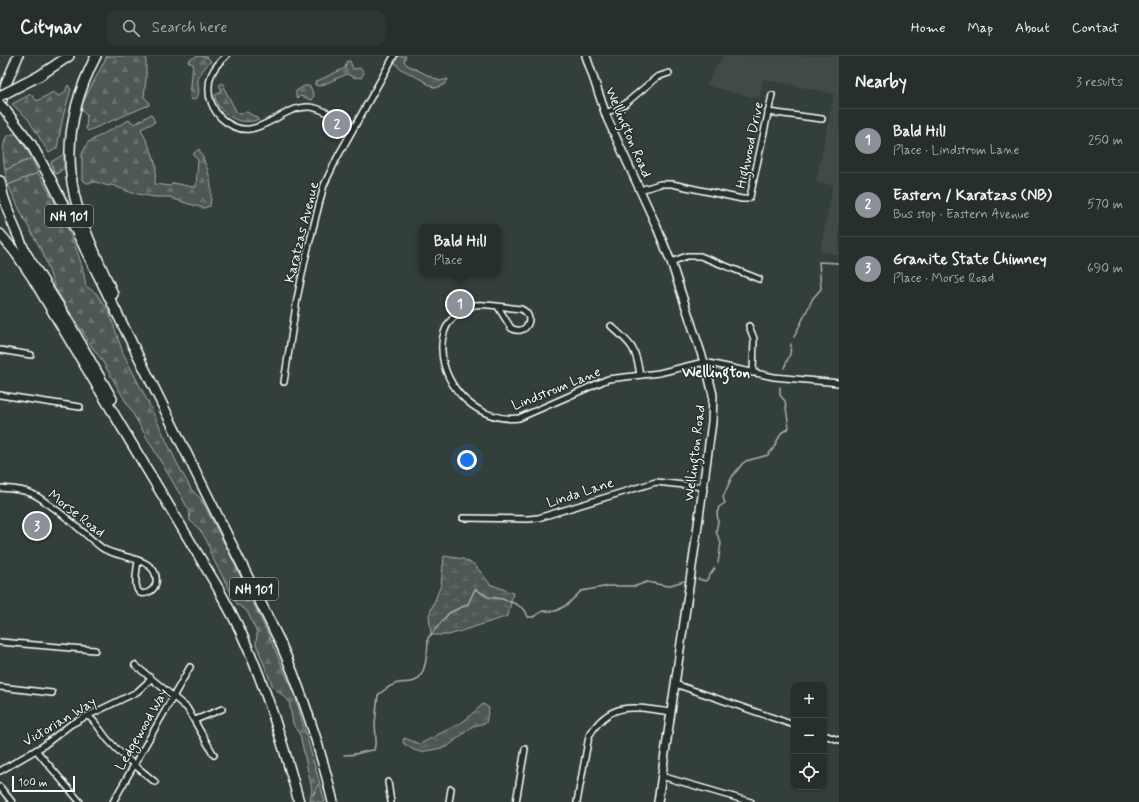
<!DOCTYPE html>
<meta charset="utf-8">
<style>
:root{--surface:#262f2c;--page:#2e3734;--text:#f1f3f6;--muted:#a4a9a9;--line:#424a48;--accent:#8c9099}
body{margin:0;font-family:Mynerve,sans-serif;background:var(--page);color:var(--text)}
.controls{position:absolute;right:12px;bottom:12px;display:grid;overflow:hidden;border-radius:8px;box-shadow:0 1px 3px #0004}
.controls button{width:36px;height:36px;display:grid;place-items:center;padding:0;border:0;border-bottom:1px solid var(--line);background:var(--surface);color:var(--text);font:20px sans-serif}
.scale{position:absolute;left:12px;bottom:10px;width:63px;box-sizing:border-box;padding-left:4px;border:2px solid #fff;border-top:0;font-size:11px;line-height:14px;white-space:nowrap;color:#fff;-webkit-text-stroke:3px #26332d;paint-order:stroke}
.you{position:absolute;left:467px;top:404px;width:14px;height:14px;margin:-10px;border:3px solid #fff;border-radius:50%;background:#1a73e8;box-shadow:0 0 0 6px #1a73e833}
.badge{display:grid;place-items:center;width:26px;height:26px;border-radius:50%;background:var(--accent);color:#fff;font-size:13px;font-weight:700}
.pin{position:absolute;translate:-50% -50%;border:2px solid #fff;box-shadow:0 1px 4px #0006}
.popup{position:absolute;left:419px;top:168px;width:82px;height:52px;box-sizing:border-box;display:grid;place-content:center;border-radius:8px;background:var(--surface);filter:drop-shadow(0 1px 3px #0005);font-size:13px;white-space:nowrap;color:var(--muted)}
.popup b{font-size:15px;color:var(--text)}
.popup::after{content:'';position:absolute;left:50%;top:100%;margin-left:-8px;border:8px solid transparent;border-top-color:var(--surface)}
.list{margin:0;padding:0;list-style:none}
h2{display:flex;justify-content:space-between;align-items:center;height:52px;margin:0;padding:0 16px;font-size:17px}
h2 small{font-size:13px;font-weight:400;color:var(--muted)}
.list li{display:grid;grid-template-columns:26px 1fr auto;gap:12px;align-items:center;box-sizing:border-box;height:64px;padding:0 16px;border-top:1px solid var(--line)}
.list b{display:block;font-size:15px;white-space:nowrap}
.list p{margin:0;font-size:13px;white-space:nowrap;color:var(--muted)}
.list em{font-size:13px;font-style:normal;color:var(--muted)}
.icon{flex:none;width:22px;height:22px;fill:none;stroke:currentColor;stroke-width:2;stroke-linecap:round;stroke-linejoin:round}
.map{position:relative;flex:none;width:839px;height:746px;overflow:hidden}
header{display:flex;align-items:center;gap:24px;box-sizing:border-box;height:56px;padding:0 20px;background:var(--surface);border-bottom:1px solid var(--line)}
header strong{font-size:19px}
nav{display:flex;gap:22px;margin-inline-start:auto;font-size:14px}
.search{width:280px;height:36px;background:var(--page);display:flex;align-items:center;gap:10px;box-sizing:border-box;padding:0 14px;border-radius:12px;color:var(--muted);font-size:15px}
main{display:flex}
aside{flex:1;background:var(--surface)}
.map>svg:first-child{display:block}
</style>
<header>
<strong>Citynav</strong>
<div class="search"><svg class="icon" aria-label="search" viewBox="0 0 24 24"><circle cx="10" cy="10" r="6"/><path d="M15 15l6 6"/></svg>Search here</div>
<nav><a>Home</a><a>Map</a><a>About</a><a>Contact</a></nav>
</header>
<main>
<div class="map">
<svg width="839" height="746" viewBox="0 0 839 746">
<defs>
<pattern id="grass-tufts" width="24" height="20" patternUnits="userSpaceOnUse"><rect width="24" height="20" fill="#4d5853"/><path d="M3 7l-1-3M5 7V3M7 7l1-3M15 17l-1-3M17 17v-4M19 17l1-3" fill="none" stroke="#68716d"/></pattern>
<pattern id="forest-firs" width="22" height="20" patternUnits="userSpaceOnUse"><rect width="22" height="20" fill="#4d5853"/><path d="M5 1l3.5 6h-7zM16 11l3.5 6h-7z" fill="#68716d"/></pattern>
<pattern id="wetland-marsh" width="20" height="14" patternUnits="userSpaceOnUse"><rect width="20" height="14" fill="#4d5853"/><path d="M1 5h8M5 5V1M11 12h8M15 12V8" fill="none" stroke="#68716d"/></pattern>
</defs>
<rect width="100%" height="100%" fill="#333f3a"/>
<filter id="ink" filterUnits="userSpaceOnUse"><feTurbulence type="fractalNoise" baseFrequency=".025" numOctaves="2"/><feDisplacementMap in="SourceGraphic" scale="8" xChannelSelector="R" yChannelSelector="G"/><feConvolveMatrix kernelMatrix="1 2 1 2 8 2 1 2 1" color-interpolation-filters="sRGB"/></filter>
<g filter="url(#ink)">
<polygon fill="#404c47" points="723,0 839,0 839,199 820,195 833,129 816,126 834,38 763,23 759,43 706,29"/>
<g fill="url(#grass-tufts)" stroke="#a6aca9">
<path d="M398,0H406L404,5L407,9L440,25L448,23C446,29 441,30 435,32L426,27L424,25L399,12L395,6Z"/>
<polygon points="32,102 38,117 8,129 5,114"/>
</g>
<g fill="url(#forest-firs)" stroke="#a6aca9">
<polygon points="107,0 146,0 146,23 144,41 149,46 149,49 88,75 86,73 87,60 82,55 81,50"/>
<path d="M198,0L207,1L211,5C206,10 201,16 198,23C197,30 201,36 197,42L192,44L190,41L193,8L188,6L189,4Z"/>
<polygon points="347,5 350,5 353,13 361,12 364,17 361,22 353,21 347,18 320,30 315,29 315,26 345,12"/>
<path d="M221,27L225,29L224,32L237,57L239,58L247,56L257,62L259,64C253,65 246,66 240,65C229,62 215,51 215,39L221,36V32L219,30Z"/>
<polygon points="68,29 71,33 63,61 57,92 49,97 28,63 12,48 31,38 37,45 53,36 59,40 65,36"/>
<polygon points="304,30 310,30 314,40 311,44 301,40 297,42 296,41 296,35"/>
<path d="M151,58L155,66L141,73L152,96L156,110L155,128L170,130L173,127C181,128 188,131 196,131L198,104L194,100V97L199,93C208,113 214,127 210,150L203,152L176,144L170,141H155L132,137L112,129L108,130L96,126L87,127L82,124V98L88,86L129,64L135,68Z"/>
<path d="M12,78H17L32,102L5,114C3,103 2,91 6,81Z"/>
<polygon points="64,98 64,112 57,118 54,116 51,106"/>
<path d="M38,117C56,147 82,196 86,230L96,237L109,256L123,297L149,348L176,405L191,433L201,443L230,498L269,580L296,643L325,746H311L310,743L312,733L300,679L293,668L289,645L273,631L256,588L257,577L247,555L237,548L210,497C211,487 198,470 190,465L189,454L101,303L92,291L55,232L43,197L24,163L8,129Z"/>
</g>
<g fill="url(#wetland-marsh)" stroke="#a6aca9">
<polygon points="444,500 463,503 475,509 490,528 513,537 508,560 449,579 431,579 429,559 441,529"/>
<polygon points="483,648 489,652 486,667 473,670 447,691 421,696 414,694 403,687 404,682 420,688 464,665"/>
</g>
<g fill="none" stroke-linecap="round" stroke-linejoin="round">
<g stroke="#abb0ae" stroke-width="1.5">
<polyline points="794,281 813,242 821,233 819,206 838,207"/>
<polyline points="784,312 790,298 791,288"/>
<polyline points="718,507 721,487 716,476 718,465 717,457 719,451 725,447 723,441 732,421 742,408 746,405 768,399 773,393 781,377 789,372 785,345 780,339 780,331"/>
<polyline points="698,523 706,525 715,512"/>
<path d="M344,699C355,700 363,695 374,694L376,684L375,667L378,639C384,634 391,628 399,627C404,626 410,627 415,625C426,620 428,593 428,582L449,557L468,548L475,533L488,541L502,543L516,548L525,554L528,561H533L543,555H556L568,548L581,535L609,530H636L647,526L667,530L684,525"/>
<polyline points="313,739 318,729"/>
</g>
<defs>
<g id="minor">
<path d="M226,0C216,9 209,18 209,31C208,42 213,54 221,62C255,93 277,50 309,51C325,52 339,65 352,74"/>
<polyline points="768,56 822,63"/>
<polyline points="606,57 625,48 657,21 669,17"/>
<polyline points="640,134 660,128 672,128 742,143 747,143 750,141 772,39"/>
<polyline points="671,206 687,200 700,200 759,223"/>
<path d="M498,251L511,272C526,281 537,260 521,253C509,252 485,247 475,249C468,251 460,255 454,261C445,269 441,282 442,294C443,333 480,367 519,362L608,323L659,317L704,306L774,321L839,327"/>
<path d="M611,270C631,288 636,291 640,319"/>
<polyline points="749,270 754,283 753,317"/>
<polyline points="0,294 31,299"/>
<polyline points="284,326 297,243 305,204 324,129 337,102 394,0"/>
<polyline points="0,339 80,351"/>
<path d="M0,432C10,433 21,433 30,437C36,439 43,444 48,448C68,461 84,478 102,492C117,503 160,500 156,527C155,531 153,534 149,536C130,545 137,513 138,505"/>
<polyline points="463,462 528,463 538,462 656,426 703,431"/>
<polyline points="0,586 95,594"/>
<polyline points="135,609 187,652 214,699"/>
<polyline points="675,628 794,669"/>
<polyline points="0,631 52,637"/>
<path d="M88,660C97,666 102,678 110,686C123,701 140,713 155,726"/>
<polyline points="195,664 222,653"/>
<polyline points="824,679 839,684"/>
<polyline points="36,694 80,746"/>
<polyline points="0,715 43,690 70,669 83,662 137,636 151,623"/>
<polyline points="661,720 751,746"/>
<polyline points="388,726 391,746"/>
<polyline points="0,731 12,746"/>
<polyline points="113,746 190,611"/>
<polyline points="449,746 451,733"/>
<polyline points="516,746 525,693"/>
<path d="M577,746L589,680C610,644 635,651 670,656"/>
</g>
<polyline id="secondary" points="586,0 607,62 656,169 671,206 708,318 713,339 712,366 697,476 658,746"/>
<g id="motorway">
<path d="M96,0C71,48 62,100 78,153C87,182 101,210 113,238"/>
<polyline points="39,20 69,0"/>
<polyline points="0,51 6,28 18,0"/>
<path d="M5,54L31,88L50,122L280,586C303,638 320,691 333,746"/>
<polyline points="0,125 3,140 13,168 25,196 65,260 112,343"/>
<path d="M0,178L15,196L32,221L218,532C226,548 236,564 243,581C267,634 284,690 299,746"/>
</g>
</defs>
<use href="#minor" stroke="#fff" stroke-width="8"/>
<use href="#secondary" stroke="#fff" stroke-width="10"/>
<use href="#motorway" stroke="#fff" stroke-width="12"/>
<use href="#minor" stroke="#26332d" stroke-width="5"/>
<use href="#secondary" stroke="#26332d" stroke-width="7"/>
<use href="#motorway" stroke="#26332d" stroke-width="9"/>
<defs>
<g id="motorway-bridge">
<polyline points="0,40 39,20"/>
<polyline points="0,49 5,54"/>
</g>
</defs>
<use href="#motorway-bridge" stroke="#fff" stroke-width="12" stroke-linecap="butt"/>
<use href="#motorway-bridge" stroke="#26332d" stroke-width="9"/>
</g>
</g>
<g text-anchor="middle" stroke-width="3" stroke-linejoin="round" paint-order="stroke">
<g fill="#26332d" stroke="#bec2c0" stroke-width="1">
<rect x="45" y="149" width="48" height="22" rx="3"/>
<rect x="230" y="522" width="48" height="22" rx="3"/>
</g>
<g font-size="13" font-weight="bold" fill="#fff">
<text x="69" y="165">NH 101</text>
<text x="254" y="538">NH 101</text>
</g>
<g font-size="14" fill="#fff" stroke="#26332d">
<text transform="translate(629 76) rotate(67)" y="5">Wellington Road</text>
<text transform="translate(749 89) rotate(-78)" y="5">Highwood Drive</text>
<text transform="translate(301 176) rotate(-76)" y="5">Karatzas Avenue</text>
<text transform="translate(556 332) rotate(-22)" y="5">Lindstrom Lane</text>
<text transform="translate(694 397) rotate(-83)" y="5">Wellington Road</text>
<text transform="translate(580 436) rotate(-18)" y="5">Linda Lane</text>
<text transform="translate(77 457) rotate(38)" y="5">Morse Road</text>
<text transform="translate(59 665) rotate(-31)" y="5">Victorian Way</text>
<text transform="translate(141 673) rotate(-60)" y="5">Ledgewood Way</text>
</g>
<g font-size="15" font-weight="bold" fill="#fff" stroke="#26332d">
<text x="716" y="321">Wellington</text>
</g>
</g>
</svg>
<div class="controls">
<button>+</button>
<button>−</button>
<button><svg class="icon" aria-label="locate" viewBox="0 0 24 24"><circle cx="12" cy="12" r="6"/><path d="M12 2v4M12 18v4M2 12h4M18 12h4"/></svg></button>
</div>
<div class="scale">100 m</div>
<div class="you"></div>
<div class="pin badge" style="left:460px;top:248px">1</div>
<div class="popup"><b>Bald Hill</b>Place</div>
<div class="pin badge" style="left:337px;top:68px">2</div>
<div class="pin badge" style="left:37px;top:470px">3</div>
</div>
<aside>
<h2>Nearby<small>3 results</small></h2>
<ul class="list">
<li><span class="badge">1</span><div><b>Bald Hill</b><p>Place · Lindstrom Lane</p></div><em>250 m</em></li>
<li><span class="badge">2</span><div><b>Eastern / Karatzas (NB)</b><p>Bus stop · Eastern Avenue</p></div><em>570 m</em></li>
<li><span class="badge">3</span><div><b>Granite State Chimney</b><p>Place · Morse Road</p></div><em>690 m</em></li>
</ul>
</aside>
</main>
